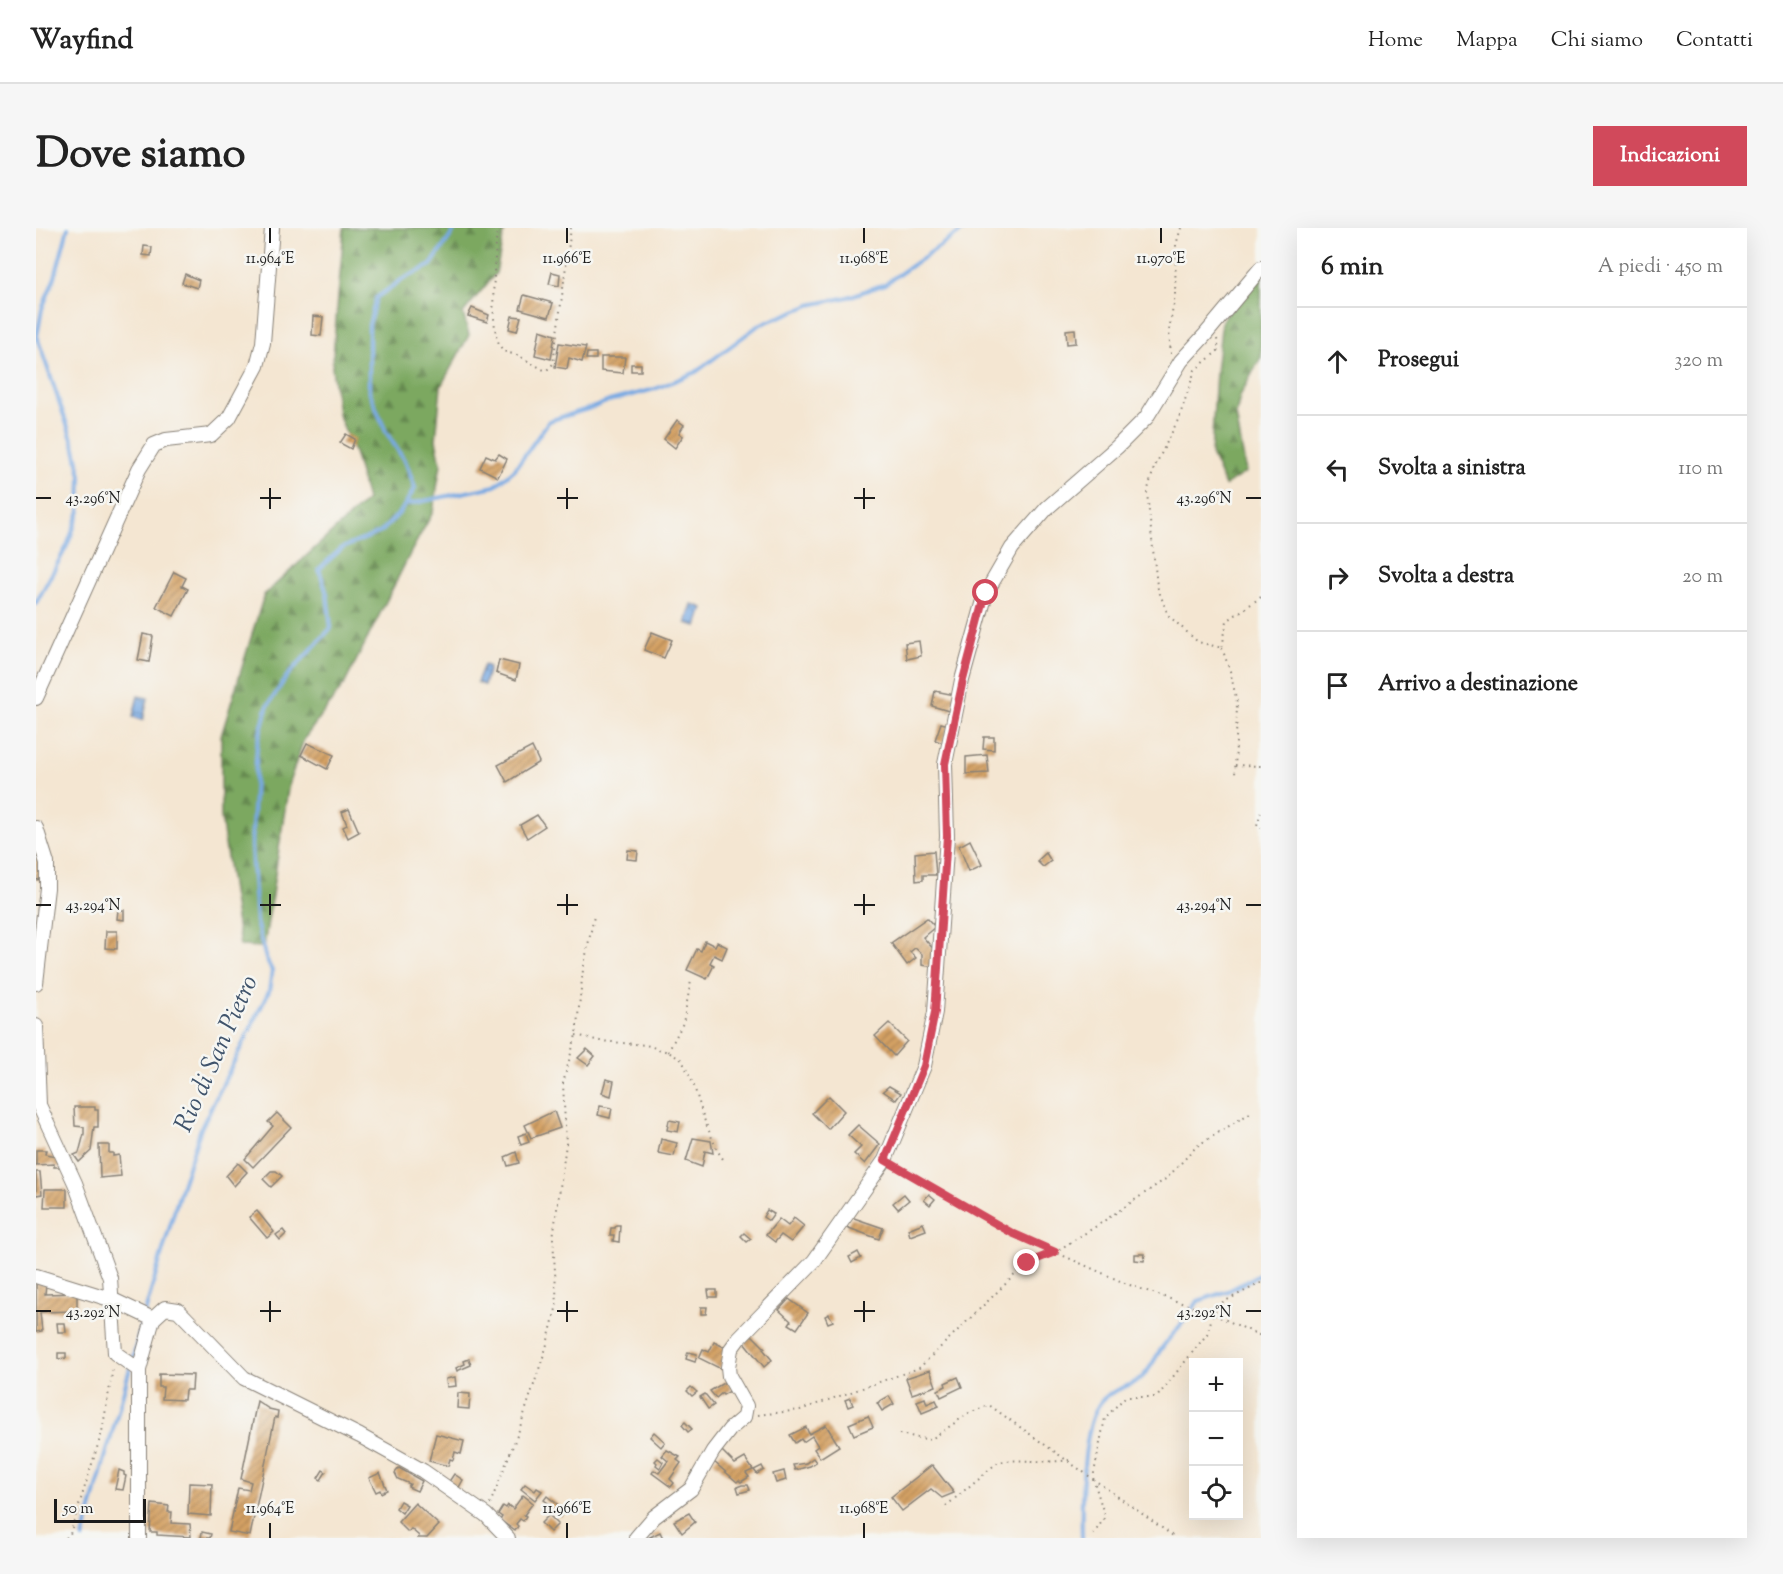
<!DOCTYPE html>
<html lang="it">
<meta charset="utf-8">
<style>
:root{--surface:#fff;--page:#f6f6f6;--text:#222;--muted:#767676;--line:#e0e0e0;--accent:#d1495b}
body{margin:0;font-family:"Sorts Mill Goudy",serif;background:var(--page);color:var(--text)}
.controls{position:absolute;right:18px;bottom:18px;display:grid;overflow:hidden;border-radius:0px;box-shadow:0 6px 24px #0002}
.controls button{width:54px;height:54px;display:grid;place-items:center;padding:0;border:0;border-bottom:2px solid var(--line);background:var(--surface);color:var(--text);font:30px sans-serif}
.scale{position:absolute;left:18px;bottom:15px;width:92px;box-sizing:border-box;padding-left:6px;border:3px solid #1c1c1c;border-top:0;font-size:16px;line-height:21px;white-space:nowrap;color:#1c1c1c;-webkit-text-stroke:4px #f6f6f2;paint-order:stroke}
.stop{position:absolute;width:18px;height:18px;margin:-14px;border:4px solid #d1495b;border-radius:50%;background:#fff}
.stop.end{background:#d1495b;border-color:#fff;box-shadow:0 2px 6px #0008}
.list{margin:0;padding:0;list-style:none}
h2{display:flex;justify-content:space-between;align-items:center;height:78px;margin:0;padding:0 24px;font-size:26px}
h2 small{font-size:20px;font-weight:400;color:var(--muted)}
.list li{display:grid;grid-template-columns:39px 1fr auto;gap:18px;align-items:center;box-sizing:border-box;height:108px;padding:0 24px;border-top:2px solid var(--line)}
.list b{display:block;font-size:22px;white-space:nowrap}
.list em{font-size:20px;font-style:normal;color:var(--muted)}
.icon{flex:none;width:33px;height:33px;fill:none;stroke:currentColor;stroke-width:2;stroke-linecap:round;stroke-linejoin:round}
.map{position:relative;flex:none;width:1225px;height:1310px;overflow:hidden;border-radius:0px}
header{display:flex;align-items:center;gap:36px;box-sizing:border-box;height:84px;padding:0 30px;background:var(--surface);border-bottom:2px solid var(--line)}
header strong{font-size:28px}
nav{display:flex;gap:33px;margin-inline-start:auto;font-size:21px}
.intro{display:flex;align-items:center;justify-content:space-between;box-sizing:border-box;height:144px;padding:0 36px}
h1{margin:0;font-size:42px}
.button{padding:15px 27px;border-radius:0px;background:var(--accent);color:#fff;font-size:21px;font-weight:700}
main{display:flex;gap:36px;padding:0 36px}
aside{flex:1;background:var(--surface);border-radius:0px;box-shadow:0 6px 24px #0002}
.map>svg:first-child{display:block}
</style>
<header>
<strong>Wayfind</strong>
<nav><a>Home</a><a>Mappa</a><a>Chi siamo</a><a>Contatti</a></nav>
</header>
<div class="intro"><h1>Dove siamo</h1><a class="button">Indicazioni</a></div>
<main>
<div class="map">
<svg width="1225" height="1310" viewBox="0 0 1225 1310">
<defs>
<pattern id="forest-firs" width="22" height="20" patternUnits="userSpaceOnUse" patternTransform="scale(1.5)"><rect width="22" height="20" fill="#7ca861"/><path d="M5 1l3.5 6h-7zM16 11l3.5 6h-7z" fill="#65884f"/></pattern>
<pattern id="water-waves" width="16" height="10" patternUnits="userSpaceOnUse" patternTransform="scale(1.5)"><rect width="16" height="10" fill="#77a9e3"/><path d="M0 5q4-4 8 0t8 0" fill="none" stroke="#6189b7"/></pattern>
<pattern id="building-hatch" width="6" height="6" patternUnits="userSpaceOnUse" patternTransform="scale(1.5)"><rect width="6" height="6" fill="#d4a164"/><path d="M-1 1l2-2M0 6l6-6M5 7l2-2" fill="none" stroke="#ab8252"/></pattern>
</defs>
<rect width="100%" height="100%" fill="#f6f6f2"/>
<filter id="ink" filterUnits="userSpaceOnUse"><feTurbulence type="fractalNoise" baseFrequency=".0167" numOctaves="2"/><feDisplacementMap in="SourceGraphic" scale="12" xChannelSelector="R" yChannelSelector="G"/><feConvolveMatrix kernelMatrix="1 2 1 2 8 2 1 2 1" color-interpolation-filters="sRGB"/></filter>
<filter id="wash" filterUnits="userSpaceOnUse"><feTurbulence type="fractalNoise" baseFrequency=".008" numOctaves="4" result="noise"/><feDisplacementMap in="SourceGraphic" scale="24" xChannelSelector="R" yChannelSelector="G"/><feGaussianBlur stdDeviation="1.35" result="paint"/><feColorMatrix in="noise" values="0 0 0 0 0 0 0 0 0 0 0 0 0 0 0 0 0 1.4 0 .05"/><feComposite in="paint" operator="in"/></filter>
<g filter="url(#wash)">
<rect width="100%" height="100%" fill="#f4e6d2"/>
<g fill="url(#forest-firs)" stroke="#4c623e" stroke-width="1.5">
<polygon points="308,0 469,0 460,45 427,85 433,107 405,158 400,212 405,236 397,284 376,322 309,455 268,511 253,555 228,719 204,718 185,589 185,508 228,367 331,272 318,224 302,186 296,139"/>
<polygon points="1225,45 1225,129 1204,168 1200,187 1210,244 1189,258 1175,226 1180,144 1186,92"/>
</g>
<g fill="url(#water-waves)" stroke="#4a6280" stroke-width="1.5">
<polygon points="656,376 667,380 661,398 650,395"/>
<polygon points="448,437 453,439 448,457 441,454"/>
<polygon points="102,468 112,470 107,492 97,489"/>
</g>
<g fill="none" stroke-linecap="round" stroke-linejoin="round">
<g stroke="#77a9e3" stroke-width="4">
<polyline points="369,277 459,258 479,241 513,193 558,179 573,173 619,161 660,144 723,97 774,77 812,69 849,56 930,0"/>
<polyline points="0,375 31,318 44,283 45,248 39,220 1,109 6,81 19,49 32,0"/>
<polyline points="109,1084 145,960 165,900 233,763 236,743 230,731 220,694 215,618 221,517 231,479 251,448 295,400 291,366 283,341 306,320 345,304 365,283 379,260 370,235 350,204 333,163 333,97 340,70 365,52 395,37 420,0"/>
<polyline points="96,1133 107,1091"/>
<polyline points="47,1310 94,1140"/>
<path d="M1046,1310C1045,1277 1046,1211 1060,1182C1069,1161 1091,1161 1104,1151C1114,1144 1120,1127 1128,1117C1140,1102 1152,1090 1162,1073L1192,1063L1225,1046"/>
</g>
</g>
<g id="blocks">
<g fill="url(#building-hatch)">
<polygon points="108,18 116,19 115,28 107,27"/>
<polygon points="516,44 524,46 523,58 513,56"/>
<polygon points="149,46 163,52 161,60 146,55"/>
<polygon points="488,67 517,75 513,89 484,81"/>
<polygon points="436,80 453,87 451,94 432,88"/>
<polygon points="277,88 287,89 285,108 276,107"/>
<polygon points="476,88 485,89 481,103 473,101"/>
<polygon points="1039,101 1040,115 1031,116 1030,102"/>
<polygon points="504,102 519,107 515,131 499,127"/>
<polygon points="523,115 550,119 546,134 533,130 531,141 519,139"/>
<polygon points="551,125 560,125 560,131 550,131"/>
<polygon points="565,129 589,129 587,145 565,143"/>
<rect x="595" y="136" width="10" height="7"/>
<polygon points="641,192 648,197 643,205 647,208 639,220 628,211"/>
<polygon points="310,206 319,211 315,221 304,215"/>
<polygon points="463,226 471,231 462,249 444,240 450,227 459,231"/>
<polygon points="138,344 150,350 146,358 152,361 138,388 120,379"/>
<polygon points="616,404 636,412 628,430 608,422"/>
<polygon points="107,406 117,408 113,434 102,432"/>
<polygon points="883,413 885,428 871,431 869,415"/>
<polygon points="463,432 483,437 480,452 460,445"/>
<polygon points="899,463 919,467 916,484 896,478"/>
<polygon points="905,495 913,497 907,515 899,512"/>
<polygon points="948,509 958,509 958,522 947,521"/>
<polygon points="271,515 298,527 291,541 265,527"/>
<polygon points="496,519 503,534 471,554 462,537"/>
<polygon points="951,527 953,545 930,546 930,529"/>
<polygon points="313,581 323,604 312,610 307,599 311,597 306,584"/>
<polygon points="501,587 509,598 491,610 484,597"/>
<polygon points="934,612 946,637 933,643 923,618"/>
<polygon points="0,614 5,643 6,651 0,652"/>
<polygon points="592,622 602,623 601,632 591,631"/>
<polygon points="898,623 900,647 887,647 887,652 880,653 879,625"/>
<polygon points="1010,625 1015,633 1007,639 1001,633"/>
<polygon points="82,682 88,682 88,692 81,691"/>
<polygon points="891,690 899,699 887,709 899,723 899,739 886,737 886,726 879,720 874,724 880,730 871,737 855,715"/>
<polygon points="70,703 81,703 81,721 69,720"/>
<polygon points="669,713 679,718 681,714 691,719 686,731 678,727 674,735 678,737 671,751 651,742 661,721 665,723"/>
<polygon points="853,795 871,813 858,828 839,808"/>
<polygon points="551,821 559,828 552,837 542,830"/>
<polygon points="570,851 578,853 575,868 566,865"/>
<polygon points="853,858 865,865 860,872 847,863"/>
<polygon points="793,868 808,883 792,901 776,885"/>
<polygon points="564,878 576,880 574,890 562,887"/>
<polygon points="38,879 59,879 59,882 62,882 62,899 58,899 55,923 43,934 38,927 43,925 48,906 48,899 39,898"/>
<polygon points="518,883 524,900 495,910 489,897"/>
<polygon points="241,885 255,899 217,939 209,931 237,898 232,894"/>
<polygon points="633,892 644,894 642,904 631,902"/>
<polygon points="822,897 844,916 829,936 818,926 825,919 812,907"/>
<polygon points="490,905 493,914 485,917 482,908"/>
<polygon points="657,910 675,913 677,925 669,923 666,939 650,933"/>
<polygon points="625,911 641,915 638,928 622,925"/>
<polygon points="63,917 73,917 73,925 77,925 77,928 83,927 85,948 64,950"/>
<polygon points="0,922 10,922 9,926 25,929 28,939 18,939 18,936 0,937"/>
<polygon points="480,924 483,935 472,938 469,929"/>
<polygon points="202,935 211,944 198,958 190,948"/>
<polygon points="235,943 240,943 246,948 235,959 227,951"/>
<polygon points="0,944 4,944 6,966 0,967"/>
<polygon points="9,961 31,961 31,979 8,979"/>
<polygon points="868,966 873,972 862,981 857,975"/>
<polygon points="893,966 899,971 894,977 888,972"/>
<polygon points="731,982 738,986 733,993 727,989"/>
<polygon points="221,983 238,1004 231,1010 213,989"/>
<polygon points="815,989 847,1000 843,1011 810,999"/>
<polygon points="758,990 768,998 755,1014 745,1007 739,1014 730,1007 743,991 752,998"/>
<polygon points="887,995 890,1002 874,1008 872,1001"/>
<polygon points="580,997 584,997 583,1014 577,1013 578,1007 574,1007 575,1000 579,1000"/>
<polygon points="247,1002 250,1006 244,1012 240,1007"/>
<polygon points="708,1005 715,1011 711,1014 705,1008"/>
<polygon points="822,1024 825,1030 816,1035 813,1029"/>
<polygon points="1099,1026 1109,1026 1108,1033 1099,1032"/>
<polygon points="0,1055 10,1056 9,1066 41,1065 41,1083 4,1084 6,1103 0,1104"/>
<polygon points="672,1062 681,1062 681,1069 673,1069"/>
<polygon points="753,1071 772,1085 761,1101 753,1096 755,1093 743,1082"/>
<polygon points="665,1079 671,1079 670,1086 665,1086"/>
<polygon points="793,1086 797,1093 792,1095 789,1088"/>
<polygon points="21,1095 29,1095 30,1104 22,1104"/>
<polygon points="716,1107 729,1120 727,1121 736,1132 728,1139 708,1114"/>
<polygon points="678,1114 690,1120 685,1141 663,1130 667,1121 673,1124"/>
<polygon points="652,1124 661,1126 659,1134 650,1131"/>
<polygon points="22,1125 30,1125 30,1130 22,1131"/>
<polygon points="433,1131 435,1137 421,1143 420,1140 429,1136 428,1133"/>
<polygon points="894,1142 900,1158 876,1166 870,1150"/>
<polygon points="123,1146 157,1147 156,1162 149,1162 148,1172 126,1171 127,1159 123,1159"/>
<polygon points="419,1149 420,1158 411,1159 410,1151"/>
<polygon points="922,1149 926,1159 905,1169 902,1162 910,1158 909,1155"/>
<polygon points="692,1152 696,1162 687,1167 686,1165 680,1170 674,1163"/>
<polygon points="655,1159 661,1164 656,1168 651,1163"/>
<polygon points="422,1165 434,1166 433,1181 421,1180"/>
<polygon points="669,1166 678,1177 672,1181 664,1169"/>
<polygon points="853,1168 858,1176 846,1183 841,1175"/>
<polygon points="814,1170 817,1177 812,1179 809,1172"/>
<polygon points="889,1170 891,1176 900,1172 903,1178 886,1185 881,1173"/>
<polygon points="221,1173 233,1181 242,1183 241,1190 239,1189 214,1308 193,1304 202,1260 213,1262 215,1254 205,1251"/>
<polygon points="832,1188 837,1199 818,1207 813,1196"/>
<polygon points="649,1194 656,1201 652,1204 646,1197"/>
<polygon points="790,1197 803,1218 784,1230 778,1221 782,1218 776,1208 767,1214 765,1211 759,1215 754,1207 770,1199 773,1206"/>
<polygon points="618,1204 629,1214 625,1219 614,1209"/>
<polygon points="400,1206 428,1213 425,1226 419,1224 417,1232 414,1231 412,1238 393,1233"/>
<polygon points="631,1222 644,1229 641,1232 645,1235 634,1251 638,1255 635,1259 616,1245 618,1242 623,1245 632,1233 626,1228"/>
<polygon points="686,1223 699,1236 709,1230 717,1242 710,1245 713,1249 705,1254 703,1252 701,1254 677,1233"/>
<polygon points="622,1230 627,1234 624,1240 620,1237 621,1235 619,1233"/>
<polygon points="777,1230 780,1234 774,1238 759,1242 757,1237 770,1235"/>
<polygon points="896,1237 918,1265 906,1270 895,1261 866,1283 855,1269"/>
<polygon points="726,1238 728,1242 721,1246 718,1242"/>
<polygon points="363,1240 386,1253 381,1263 372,1259 374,1256 362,1251 359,1245"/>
<polygon points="83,1242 88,1244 88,1247 90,1248 87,1262 79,1261"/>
<polygon points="287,1242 290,1244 285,1252 282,1250"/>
<polygon points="748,1243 750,1252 740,1255 737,1246"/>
<polygon points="344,1245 351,1262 345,1265 344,1262 340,1264 333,1250"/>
<polygon points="418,1246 427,1252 422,1261 412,1255"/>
<polygon points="153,1255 176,1256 175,1288 152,1286"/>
<polygon points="489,1256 499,1263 501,1260 506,1263 499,1272 485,1261"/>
<polygon points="706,1257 712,1257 714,1262 703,1265 701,1259"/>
<polygon points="487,1267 497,1275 488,1287 490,1288 487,1293 484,1291 480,1296 482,1298 479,1303 464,1292 466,1289 462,1286 467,1278 470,1280 472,1277 477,1281"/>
<polygon points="511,1268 526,1280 523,1283 526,1286 524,1289 513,1280 515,1277 508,1272"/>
<polygon points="364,1273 371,1277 366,1285 360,1280"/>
<polygon points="379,1275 403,1297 391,1310 382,1310 383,1308 375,1301 372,1304 362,1294"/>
<polygon points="116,1276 133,1278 132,1284 136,1284 135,1295 154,1296 155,1309 121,1307 121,1304 114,1304"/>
<polygon points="653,1285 659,1294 646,1305 638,1293"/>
<polygon points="513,1287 522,1296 514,1304 505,1295"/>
<polygon points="166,1304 175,1306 174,1310 165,1310"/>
<polygon points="624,1304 627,1310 612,1310"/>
</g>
</g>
</g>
<g filter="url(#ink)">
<use href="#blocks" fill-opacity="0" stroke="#888177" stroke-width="1.5"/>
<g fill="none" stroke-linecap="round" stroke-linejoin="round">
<defs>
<g id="street">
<polyline points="0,470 103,241 118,217 130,212 175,207 193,190 221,138 227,115 236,0"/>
<polyline points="0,600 11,635 11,660 0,755"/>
<polyline points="0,798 3,877 39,955 74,1050 79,1125 103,1142 103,1310"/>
<polyline points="0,1048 77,1072 117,1091"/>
<polyline points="103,1142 117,1091 129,1080 142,1082 208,1150 324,1208 387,1243 450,1287 472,1310"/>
<polyline points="600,1310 618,1289 655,1261 677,1223 694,1201 708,1189 710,1178 693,1148 692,1139 695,1121 703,1110 778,1033 849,932 888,838 899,784 911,608 909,536 926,452 950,365 976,320 1011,280 1081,219 1110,190 1145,133 1169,107 1225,40"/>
</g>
</defs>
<use href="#street" stroke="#888177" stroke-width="16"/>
<g stroke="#888177" stroke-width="2" stroke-dasharray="1.5 4.5" stroke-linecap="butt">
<path d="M461,0C460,23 450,108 468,123C471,125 478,126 481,127C491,132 500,138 510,143L517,136L535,0"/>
<polyline points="1181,111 1183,122 1159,142 1143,190 1118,240 1111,265 1121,358 1132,387 1162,414 1186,420 1191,393 1225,369"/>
<polyline points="1135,126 1133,103 1139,67 1140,17 1145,0"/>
<polyline points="1186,420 1194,443 1201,474 1199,549"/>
<polyline points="1199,537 1225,538"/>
<polyline points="1225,584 1221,597 1225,600"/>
<polyline points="540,807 564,813 610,817 632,824 646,832 658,858 668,891 681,922 689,934"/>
<polyline points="632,824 647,795 655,753"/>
<polyline points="859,937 976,1005 1091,1056 1177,1086 1171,1106 1121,1169 1089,1169 1069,1190 1057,1250 1069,1289 1055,1310"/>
<polyline points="1225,1055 1185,1075 1177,1086 1225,1108"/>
<polyline points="722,1187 764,1182 883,1140 991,1035 1019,1024 1059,999 1131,950 1161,918 1214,885"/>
<polyline points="863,1206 894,1212 933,1185 953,1177 1140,1310"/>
<polyline points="454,1276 482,1205 510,1120 521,1077 517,1010 530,916 527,855 540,807 547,742 558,688"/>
<path d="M910,1278L962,1234C985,1230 1009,1236 1033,1232"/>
<polyline points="30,1310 34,1306 66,1204 77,1140"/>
</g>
<use href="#street" stroke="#fff" stroke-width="14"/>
</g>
</g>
<g fill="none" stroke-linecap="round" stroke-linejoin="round" filter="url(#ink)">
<polyline stroke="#d1495b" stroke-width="8" points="950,365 927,452 909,536 911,608 899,784 888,838 849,932 976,1005 1019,1024 991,1035"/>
</g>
<path fill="none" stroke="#1c1c1c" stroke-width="2" d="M234,0V15M531,0V15M828,0V15M1125,0V15M234,260V281M531,260V281M828,260V281M0,270H15M224,270H245M521,270H542M818,270H839M1210,270H1225M234,666V687M531,666V687M828,666V687M0,677H15M224,677H245M521,677H542M818,677H839M1210,677H1225M234,1073V1094M531,1073V1094M828,1073V1094M0,1083H15M224,1083H245M521,1083H542M818,1083H839M1210,1083H1225M234,1295V1310M531,1295V1310M828,1295V1310"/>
<g text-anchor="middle" stroke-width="5" stroke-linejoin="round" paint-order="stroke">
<g font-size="26" font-style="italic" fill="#40546c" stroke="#f6f6f2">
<text transform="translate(179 825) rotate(-66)" y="9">Rio di San Pietro</text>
</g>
</g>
<g font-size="15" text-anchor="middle" fill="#1c1c1c" stroke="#f6f6f2" stroke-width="5" stroke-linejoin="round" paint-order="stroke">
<text x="234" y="35">11.964°E</text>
<text x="531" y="35">11.966°E</text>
<text x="828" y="35">11.968°E</text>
<text x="1125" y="35">11.970°E</text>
<text x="57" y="275">43.296°N</text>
<text x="1168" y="275">43.296°N</text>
<text x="57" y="682">43.294°N</text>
<text x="1168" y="682">43.294°N</text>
<text x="57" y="1089">43.292°N</text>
<text x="1168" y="1089">43.292°N</text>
<text x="234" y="1285">11.964°E</text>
<text x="531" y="1285">11.966°E</text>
<text x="828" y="1285">11.968°E</text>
</g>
</svg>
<div class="controls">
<button>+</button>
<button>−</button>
<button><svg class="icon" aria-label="locate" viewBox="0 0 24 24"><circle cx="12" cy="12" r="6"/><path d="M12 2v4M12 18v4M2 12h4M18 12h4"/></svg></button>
</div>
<div class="scale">50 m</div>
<div class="stop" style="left:950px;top:365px"></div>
<div class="stop end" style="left:991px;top:1035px"></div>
</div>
<aside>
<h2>6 min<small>A piedi · 450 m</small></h2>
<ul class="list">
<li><svg class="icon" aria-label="ahead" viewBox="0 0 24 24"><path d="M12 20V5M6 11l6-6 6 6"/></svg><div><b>Prosegui</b></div><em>320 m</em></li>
<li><svg class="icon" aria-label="left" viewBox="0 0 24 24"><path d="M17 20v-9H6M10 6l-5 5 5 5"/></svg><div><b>Svolta a sinistra</b></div><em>110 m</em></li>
<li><svg class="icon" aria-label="right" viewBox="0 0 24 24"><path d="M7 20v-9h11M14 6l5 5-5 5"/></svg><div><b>Svolta a destra</b></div><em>20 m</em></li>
<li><svg class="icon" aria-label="arrive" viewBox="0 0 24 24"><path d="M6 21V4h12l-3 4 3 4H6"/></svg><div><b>Arrivo a destinazione</b></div></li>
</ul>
</aside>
</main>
